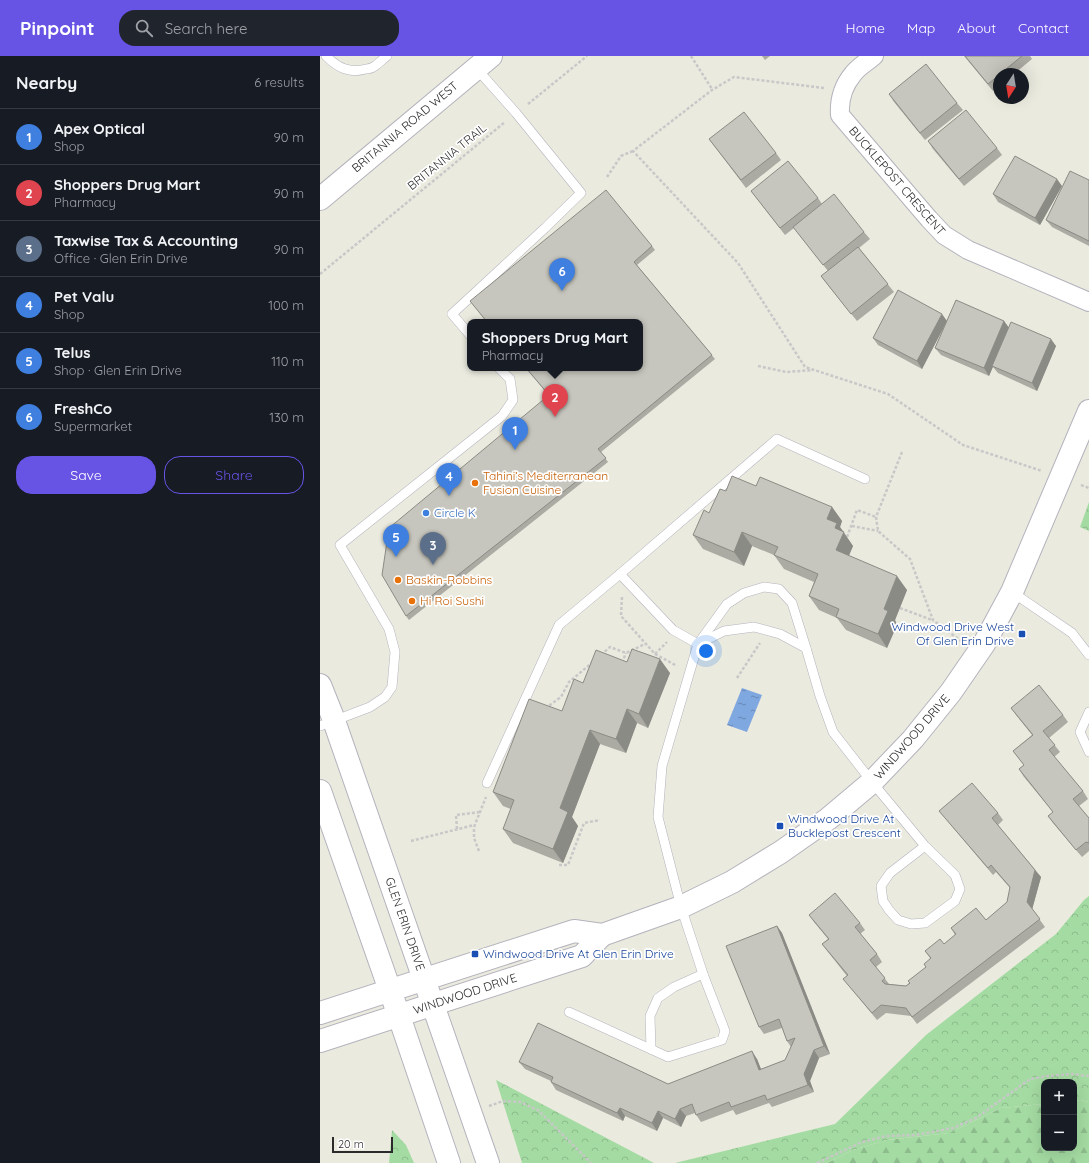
<!DOCTYPE html>
<meta charset="utf-8">
<style>
:root{--surface:#171b24;--page:#20242c;--text:#f1f3f6;--muted:#9ea1a6;--line:#363941;--accent:#6753e4}
body{margin:0;font-family:Quicksand,sans-serif;background:var(--page);color:var(--text)}
.controls{position:absolute;right:12px;bottom:12px;display:grid;overflow:hidden;border-radius:8px;box-shadow:0 4px 16px #0002}
.controls button{width:36px;height:36px;display:grid;place-items:center;padding:0;border:0;border-bottom:1px solid var(--line);background:var(--surface);color:var(--text);font:20px sans-serif}
.compass{position:absolute;left:673px;top:12px;width:36px;height:36px;border-radius:50%;background:var(--surface);box-shadow:0 4px 16px #0002;rotate:192deg}
.scale{position:absolute;left:12px;bottom:10px;width:61px;box-sizing:border-box;padding-left:4px;border:2px solid #2b2b2b;border-top:0;font-size:11px;line-height:14px;white-space:nowrap;color:#2b2b2b;-webkit-text-stroke:3px #fff;paint-order:stroke}
.you{position:absolute;left:386px;top:595px;width:14px;height:14px;margin:-10px;border:3px solid #fff;border-radius:50%;background:#1a73e8;box-shadow:0 0 0 6px #1a73e833}
.badge{display:grid;place-items:center;width:26px;height:26px;border-radius:50%;background:var(--accent);color:#fff;font-size:13px;font-weight:700}
.pin{position:absolute;translate:-50% -33px;filter:drop-shadow(0 1px 2px #0008)}
.pin::after{content:'';position:absolute;top:21px;width:14px;height:12px;background:inherit;clip-path:polygon(0 0,100% 0,50% 100%)}
.popup{position:absolute;left:147px;top:263px;width:176px;height:52px;box-sizing:border-box;display:grid;place-content:center;border-radius:8px;background:var(--surface);filter:drop-shadow(0 1px 3px #0005);font-size:13px;white-space:nowrap;color:var(--muted)}
.popup b{font-size:15px;color:var(--text)}
.popup::after{content:'';position:absolute;left:50%;top:100%;margin-left:-8px;border:8px solid transparent;border-top-color:var(--surface)}
.list{margin:0;padding:0;list-style:none}
h2{display:flex;justify-content:space-between;align-items:center;height:52px;margin:0;padding:0 16px;font-size:17px}
h2 small{font-size:13px;font-weight:400;color:var(--muted)}
.list li{display:grid;grid-template-columns:26px 1fr auto;gap:12px;align-items:center;box-sizing:border-box;height:56px;padding:0 16px;border-top:1px solid var(--line)}
.list b{display:block;font-size:15px;white-space:nowrap}
.list p{margin:0;font-size:13px;white-space:nowrap;color:var(--muted)}
.list em{font-size:13px;font-style:normal;color:var(--muted)}
.actions{display:flex;gap:8px;padding:12px 16px}
.actions a{flex:1;padding:9px 0;border:1px solid var(--accent);border-radius:16px;text-align:center;font-size:14px;color:var(--accent)}
.actions .main{background:var(--accent);color:#fff}
.icon{flex:none;width:22px;height:22px;fill:none;stroke:currentColor;stroke-width:2;stroke-linecap:round;stroke-linejoin:round}
.map{position:relative;flex:none;width:769px;height:1107px;overflow:hidden}
header{display:flex;align-items:center;gap:24px;box-sizing:border-box;height:56px;padding:0 20px;background:var(--accent);color:#fff}
header strong{font-size:19px}
nav{display:flex;gap:22px;margin-inline-start:auto;font-size:14px}
.search{width:280px;height:36px;background:var(--page);display:flex;align-items:center;gap:10px;box-sizing:border-box;padding:0 14px;border-radius:16px;color:var(--muted);font-size:15px}
main{display:flex}
aside{flex:1;background:var(--surface)}
.map>svg:first-child{display:block}
</style>
<header>
<strong>Pinpoint</strong>
<div class="search"><svg class="icon" aria-label="search" viewBox="0 0 24 24"><circle cx="10" cy="10" r="6"/><path d="M15 15l6 6"/></svg>Search here</div>
<nav><a>Home</a><a>Map</a><a>About</a><a>Contact</a></nav>
</header>
<main>
<aside>
<h2>Nearby<small>6 results</small></h2>
<ul class="list">
<li><span class="badge" style="background:#3f7fe0">1</span><div><b>Apex Optical</b><p>Shop</p></div><em>90 m</em></li>
<li><span class="badge" style="background:#e0444e">2</span><div><b>Shoppers Drug Mart</b><p>Pharmacy</p></div><em>90 m</em></li>
<li><span class="badge" style="background:#5c6f8a">3</span><div><b>Taxwise Tax &amp; Accounting</b><p>Office · Glen Erin Drive</p></div><em>90 m</em></li>
<li><span class="badge" style="background:#3f7fe0">4</span><div><b>Pet Valu</b><p>Shop</p></div><em>100 m</em></li>
<li><span class="badge" style="background:#3f7fe0">5</span><div><b>Telus</b><p>Shop · Glen Erin Drive</p></div><em>110 m</em></li>
<li><span class="badge" style="background:#3f7fe0">6</span><div><b>FreshCo</b><p>Supermarket</p></div><em>130 m</em></li>
</ul>
<div class="actions"><a class="main">Save</a><a>Share</a></div>
</aside>
<div class="map">
<svg width="769" height="1107" viewBox="0 0 769 1107">
<defs>
<pattern id="forest-firs" width="22" height="20" patternUnits="userSpaceOnUse"><rect width="22" height="20" fill="#a4dba2"/><path d="M5 1l3.5 6h-7zM16 11l3.5 6h-7z" fill="#8dbc8c"/></pattern>
<pattern id="park-crowns" width="20" height="18" patternUnits="userSpaceOnUse"><rect width="20" height="18" fill="#a4dba2"/><path d="M2 6a3 3 0 1 1 6 0M12 15a3 3 0 1 1 6 0" fill="none" stroke="#8dbc8c"/></pattern>
<pattern id="water-ripples" width="26" height="14" patternUnits="userSpaceOnUse"><rect width="26" height="14" fill="#7fa7e0"/><path d="M2 4q2-2 4 0t4 0M15 11q2-2 4 0t4 0" fill="none" stroke="#6888b6"/></pattern>
</defs>
<rect width="100%" height="100%" fill="#ebeadf"/>
<polygon fill="url(#forest-firs)" points="760,1044 769,1046 769,1107 507,1107 533,1094 567,1084 629,1077 681,1052 724,1048 724,1092 754,1092 754,1045"/>
<g fill="url(#park-crowns)">
<polygon points="769,446 769,475 760,471"/>
<polygon points="769,840 769,1046 760,1044 754,1045 754,1026 724,1026 724,1048 681,1052 629,1077 567,1084 533,1094 507,1107 355,1107 515,1068 606,979 736,878 764,844"/>
<polygon points="176,1024 334,1107 202,1107"/>
<polygon points="72,1074 86,1089 94,1107 69,1107"/>
</g>
<polygon fill="url(#water-ripples)" points="422,632 442,639 427,676 407,669"/>
<g fill="none" stroke-linecap="round" stroke-linejoin="round">
<defs>
<g id="lane">
<path d="M6,0C17,11 29,18 46,13C49,13 52,12 55,10C59,7 63,3 67,0"/>
<polyline points="150,279 132,258 225,172 261,137 196,57 156,12"/>
<polyline points="692,536 752,577 769,599"/>
<polyline points="486,592 472,547 459,533 444,531 424,537 407,548 378,588 353,574 300,518 457,383 545,423"/>
<polyline points="769,656 760,676 769,696"/>
<polyline points="0,670 50,651 65,641 72,631 75,596 69,573 20,489 182,360 193,344 190,323 179,312"/>
<polyline points="167,727 239,569 300,518"/>
<polyline points="249,956 348,1001 402,984 405,975 383,918 361,851 338,761 342,710 378,588 404,575 434,571 460,578 486,592 500,640 513,676 552,726 605,790 635,819 640,833 635,845 605,867 591,868 578,864 569,854 563,845 561,830 570,817 605,790"/>
<polyline points="331,993 330,960 338,942 354,931 383,918"/>
</g>
<path id="street" d="M554,0C547,6 538,11 533,18C523,30 519,44 520,59L609,163L624,179L648,194L769,246"/>
<g id="secondary">
<polyline points="0,143 171,0"/>
<polyline points="0,629 12,659 168,1107"/>
<polyline points="0,735 79,960 129,1107"/>
<polyline points="0,957 254,875 282,879 361,851 412,826 461,796 508,763 552,726 593,683 631,636 664,588 692,536 769,355"/>
<polyline points="0,985 262,900 282,879"/>
</g>
</defs>
<use href="#lane" stroke="#b4b3bd" stroke-width="10"/>
<use href="#street" stroke="#b4b3bd" stroke-width="20"/>
<use href="#secondary" stroke="#b4b3bd" stroke-width="24"/>
<g stroke="#c8c8c8" stroke-width="2.5" stroke-dasharray="3 2" stroke-linecap="butt">
<polyline points="371,0 392,33"/>
<polyline points="504,32 414,21 392,34 313,95 418,207 485,311 568,338 643,389 722,415"/>
<polyline points="208,48 267,0"/>
<polyline points="287,121 301,100 313,95"/>
<polyline points="0,218 185,66"/>
<polyline points="438,310 466,316 493,314"/>
<polyline points="582,396 556,461 558,475 590,503 613,564 641,585"/>
<polyline points="761,429 769,432"/>
<polyline points="532,470 558,475"/>
<polyline points="527,481 537,454 556,461"/>
<polyline points="302,541 301,560 335,598 357,610"/>
<polyline points="580,552 612,564"/>
<polyline points="335,598 347,586"/>
<polyline points="281,599 290,591 306,597 325,588"/>
<polyline points="302,607 306,597"/>
<polyline points="417,622 440,587"/>
<polyline points="225,650 227,651 241,641 249,626 273,606"/>
<polyline points="137,773 136,759 160,756"/>
<polyline points="91,785 154,769"/>
<polyline points="159,795 154,782 154,771 166,741"/>
<polyline points="239,809 248,809 264,767 280,764"/>
<polyline points="169,1050 183,1045 200,1046 218,1054 271,1107"/>
<polyline points="497,1107 542,1086 566,1080 596,1079 633,1072 656,1062 710,1023 728,1020 752,1018 769,1020"/>
</g>
<use href="#lane" stroke="#fff" stroke-width="9"/>
<use href="#street" stroke="#fff" stroke-width="18"/>
<use href="#secondary" stroke="#fff" stroke-width="22"/>
</g>
<g fill="#abaaa3">
<polygon points="442,0 450,0 445,4"/>
<polygon points="644,0 710,0 712,3 694,18 679,18 679,30 673,35"/>
<polygon points="569,38 637,47 643,54 605,84 574,46"/>
<polygon points="389,83 456,97 461,104 426,132"/>
<polygon points="608,85 677,92 682,99 644,130 613,93"/>
<polygon points="769,124 769,190 732,171 726,164"/>
<polygon points="742,130 720,169 678,146 673,138"/>
<polygon points="431,135 498,142 502,148 544,176 550,183 539,192 574,236 537,265 507,228 501,220 508,215 474,172 465,179"/>
<polygon points="332,190 335,194 317,209 395,303 281,396 288,406 89,564 86,560 229,340 206,312 320,312 320,266 167,266 150,245"/>
<polygon points="627,265 684,265 689,272 736,290 717,335 678,317 673,311 669,320 621,299 615,292 625,269 602,313 558,289 553,282"/>
<polygon points="436,430 512,451 522,465 520,471 533,490 529,500 587,534 575,564 577,569 567,592 526,574 517,562 499,554 489,540 494,526 464,513 454,499 432,490 424,510 383,493 373,479 406,435"/>
<polygon points="307,606 350,617 328,672 317,667 306,697 280,688 252,761 258,770 243,807 193,787 183,773 191,753 183,750 173,736 242,655 263,627"/>
<polygon points="691,652 743,659 748,666 729,682 740,696 734,701 763,735 768,743 759,750 769,762 769,795 762,801 733,767 728,760 733,756 704,721 699,713 704,709 693,695 712,679 696,659"/>
<polygon points="619,755 678,757 683,764 678,769 721,821 712,853 725,871 597,968 591,960 566,957 557,964 529,930 523,923 527,920 508,896 502,888 508,883 494,866 489,859 540,867 545,874 540,878 557,898 562,906 556,911 569,928 586,930 606,911 610,902 605,895 624,888 635,879 631,872 666,864 687,846 690,832 676,816 673,819 625,762"/>
<polygon points="457,870 462,877 510,998 499,1002 490,1025 494,1036 452,1051 449,1047 416,1059 413,1054 381,1066 375,1057 366,1060 361,1071 343,1062 337,1075 305,1060 303,1065 236,1034 231,1026 231,1025 205,1013 199,1006 348,1028 437,1003 441,1013 465,1004 471,991 467,985 462,972 444,978 439,971"/>
</g>
<g fill="#8b8b85">
<polygon points="737,123 742,130 720,169 715,162"/>
<polygon points="622,258 627,265 602,313 597,305"/>
<polygon points="684,265 689,272 669,320 664,312"/>
<polygon points="731,283 736,290 717,335 712,327"/>
<polygon points="512,451 522,465 520,471 533,490 525,508 516,494 507,463"/>
<polygon points="422,476 432,490 424,510 414,496"/>
<polygon points="577,520 587,534 575,564 577,569 567,592 558,578 564,553"/>
<polygon points="340,603 350,617 328,672 319,658"/>
<polygon points="307,653 317,667 306,697 296,683"/>
<polygon points="270,674 280,688 252,761 258,770 243,807 233,793 240,752"/>
<polygon points="715,814 721,821 712,854 707,846"/>
<polygon points="457,870 462,877 510,998 504,990"/>
<polygon points="494,994 499,1002 490,1025 494,1036 488,1029 484,1018"/>
<polygon points="432,995 437,1003 444,1021 439,1014"/>
<polygon points="300,1052 305,1060 303,1065 297,1057"/>
<polygon points="360,1053 366,1060 361,1071 355,1063"/>
<polygon points="338,1055 343,1062 337,1075 332,1067"/>
</g>
<g fill="#c7c6be" stroke="#8b8b85">
<polygon points="645,0 702,0 680,18 679,18 679,19 668,28"/>
<polygon points="606,8 637,47 600,77 569,38"/>
<polygon points="646,54 677,92 639,123 608,85"/>
<polygon points="424,56 456,97 421,124 389,83"/>
<polygon points="695,100 737,123 715,162 673,138"/>
<polygon points="468,105 498,142 460,172 431,135"/>
<polygon points="750,115 769,124 769,185 726,164"/>
<polygon points="286,134 332,190 314,206 392,299 278,393 286,402 86,560 62,519 69,472 229,339 206,312 320,312 320,266 167,266 150,245"/>
<polygon points="514,138 544,176 503,209 473,171"/>
<polygon points="538,191 568,228 531,258 501,220"/>
<polygon points="578,234 622,258 597,305 553,282"/>
<polygon points="636,244 684,265 664,312 615,292"/>
<polygon points="691,266 731,283 712,327 672,310"/>
<polygon points="412,420 436,430 440,421 512,451 507,463 517,467 515,472 524,476 516,494 577,520 564,553 568,555 558,578 516,561 519,553 489,540 498,518 454,499 458,491 422,476 414,496 373,479 384,454 389,457 400,433 406,435"/>
<polygon points="312,593 340,603 319,658 307,653 296,683 270,674 240,752 248,756 233,793 183,773 194,744 173,736 209,643 242,655 254,623 263,627 276,594 307,606"/>
<polygon points="719,629 743,659 723,675 735,689 729,694 763,735 753,743 769,762 769,787 766,786 756,794 728,760 733,756 699,713 704,709 693,695 713,679 691,652"/>
<polygon points="652,727 678,757 672,762 715,814 707,846 720,863 592,961 586,952 561,949 552,957 523,923 528,919 502,888 509,883 489,859 515,837 540,867 535,871 557,898 550,904 565,922 562,925 565,928 586,930 590,927 588,925 606,911 604,908 611,902 605,895 620,883 624,888 636,878 631,872 656,852 666,864 687,846 690,831 671,809 668,812 619,755"/>
<polygon points="457,870 504,990 494,994 484,1018 488,1029 447,1044 445,1039 411,1051 409,1046 376,1059 372,1048 360,1053 355,1063 338,1055 332,1067 300,1052 297,1057 231,1026 233,1021 199,1006 218,967 348,1028 432,995 439,1014 465,1004 475,982 467,985 459,963 439,971 406,890"/>
</g>
<g fill="#e8710a" stroke="#fff" stroke-width="1.5">
<circle cx="155" cy="427" r="4"/>
<circle cx="78" cy="524" r="4"/>
<circle cx="92" cy="545" r="4"/>
</g>
<circle fill="#3f7fe0" stroke="#fff" stroke-width="1.5" cx="106" cy="457" r="4"/>
<g fill="#1a4fb4" stroke="#fff" stroke-width="1.5">
<rect x="698" y="574" width="8" height="8" rx="2"/>
<rect x="456" y="766" width="8" height="8" rx="2"/>
<rect x="151" y="894" width="8" height="8" rx="2"/>
</g>
<g text-anchor="middle" stroke-width="3.5" stroke-linejoin="round" paint-order="stroke">
<g font-size="12" fill="#2b2b2b" stroke="#fff">
<text transform="translate(85 71) rotate(-40)" y="4">BRITANNIA ROAD WEST</text>
<text transform="translate(127 101) rotate(-39)" y="4">BRITANNIA TRAIL</text>
<text transform="translate(577 125) rotate(49)" y="4">BUCKLEPOST CRESCENT</text>
<text transform="translate(592 681) rotate(-49)" y="4">WINDWOOD DRIVE</text>
<text transform="translate(85 868) rotate(71)" y="4">GLEN ERIN DRIVE</text>
<text transform="translate(145 938) rotate(-18)" y="4">WINDWOOD DRIVE</text>
</g>
<g font-size="12" fill="#c56008" stroke="#fff" text-anchor="start">
<text x="163" y="424">Tahini’s Mediterranean<tspan x="163" dy="14">Fusion Cuisine</tspan></text>
<text x="86" y="528">Baskin-Robbins</text>
<text x="100" y="549">Hi Roi Sushi</text>
</g>
<g font-size="12" fill="#366cbe" stroke="#fff" text-anchor="start">
<text x="114" y="461">Circle K</text>
</g>
<g font-size="12" fill="#164399" stroke="#fff" text-anchor="start">
<text x="694" y="575" text-anchor="end">Windwood Drive West<tspan x="694" dy="14">Of Glen Erin Drive</tspan></text>
<text x="468" y="767">Windwood Drive At<tspan x="468" dy="14">Bucklepost Crescent</tspan></text>
<text x="163" y="902">Windwood Drive At Glen Erin Drive</text>
</g>
</g>
</svg>
<div class="controls">
<button>+</button>
<button>−</button>
</div>
<svg class="compass" viewBox="-18 -18 36 36"><path d="M0-13l5 13h-10z" fill="#e53935"/><path d="M0 13l5-13h-10z" fill="#9ea1a6"/></svg>
<div class="scale">20 m</div>
<div class="you"></div>
<div class="pin badge" style="left:195px;top:394px;background:#3f7fe0">1</div>
<div class="pin badge" style="left:235px;top:361px;background:#e0444e">2</div>
<div class="popup"><b>Shoppers Drug Mart</b>Pharmacy</div>
<div class="pin badge" style="left:113px;top:509px;background:#5c6f8a">3</div>
<div class="pin badge" style="left:129px;top:440px;background:#3f7fe0">4</div>
<div class="pin badge" style="left:76px;top:501px;background:#3f7fe0">5</div>
<div class="pin badge" style="left:242px;top:235px;background:#3f7fe0">6</div>
</div>
</main>
